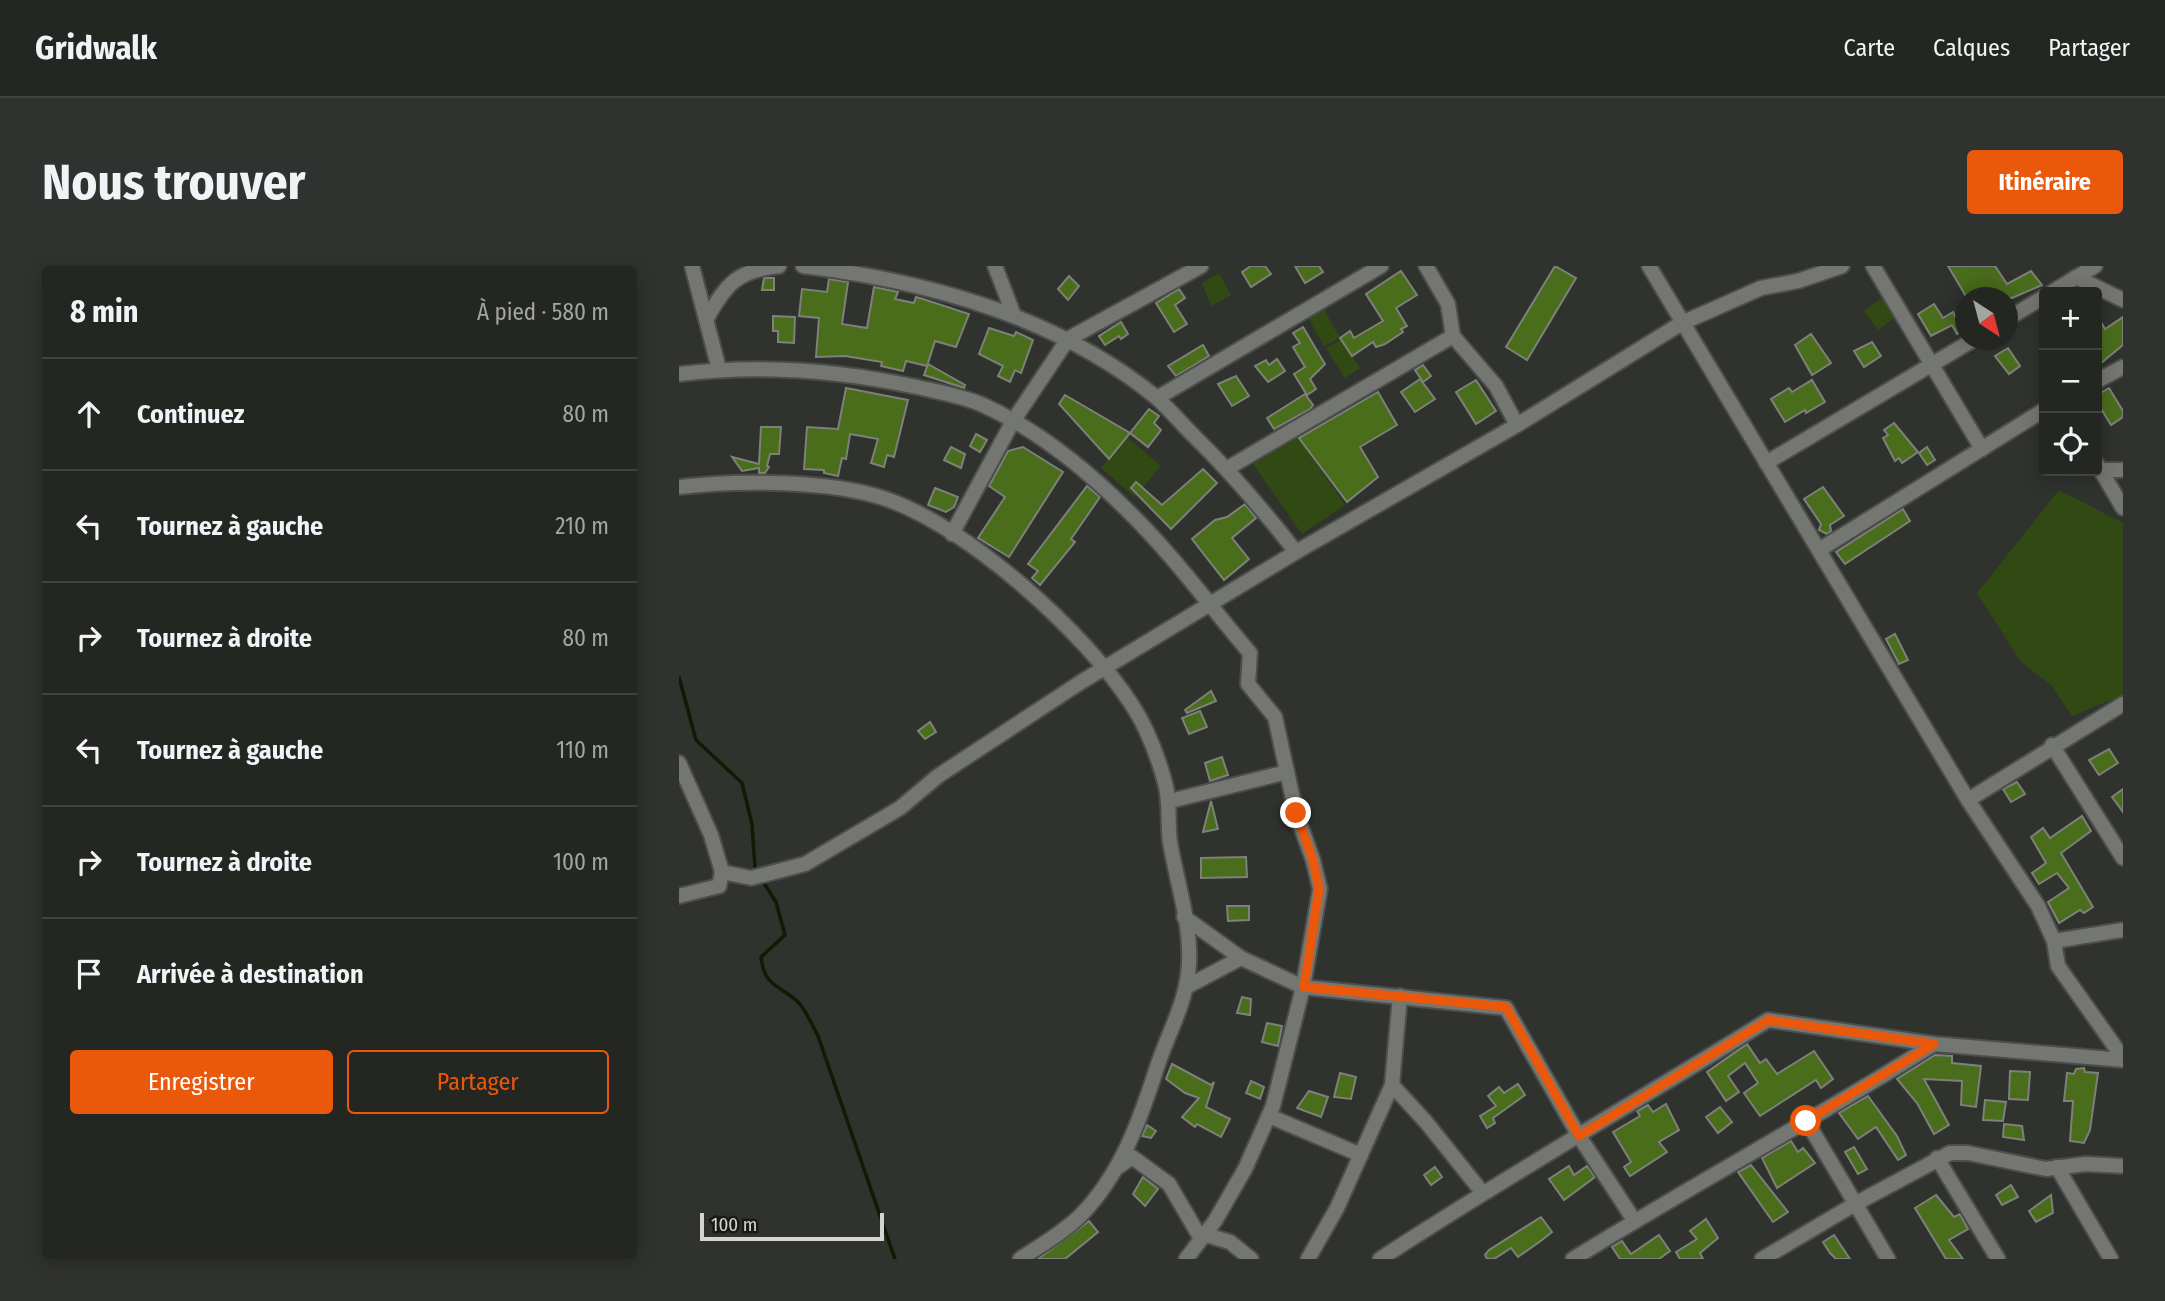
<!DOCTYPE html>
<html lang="fr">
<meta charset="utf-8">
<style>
:root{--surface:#242622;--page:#30322f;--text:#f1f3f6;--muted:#a3a5a5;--line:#414340;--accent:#ea580c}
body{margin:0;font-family:"Fira Sans Condensed",sans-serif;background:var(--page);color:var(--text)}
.controls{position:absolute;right:21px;top:21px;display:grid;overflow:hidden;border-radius:7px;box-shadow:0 4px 18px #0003}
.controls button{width:63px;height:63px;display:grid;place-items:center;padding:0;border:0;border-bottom:2px solid var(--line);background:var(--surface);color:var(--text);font:35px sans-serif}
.compass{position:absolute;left:1276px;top:21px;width:63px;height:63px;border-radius:50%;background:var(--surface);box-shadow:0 4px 18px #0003;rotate:144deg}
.scale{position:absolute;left:21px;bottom:18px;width:184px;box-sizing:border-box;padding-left:7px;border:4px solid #d4d5d3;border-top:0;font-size:19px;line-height:24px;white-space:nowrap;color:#d4d5d3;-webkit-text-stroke:5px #191918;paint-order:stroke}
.stop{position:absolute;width:21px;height:21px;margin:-16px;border:5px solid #ea580c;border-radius:50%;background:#fff}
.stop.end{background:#ea580c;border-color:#fff;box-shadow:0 2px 7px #0008}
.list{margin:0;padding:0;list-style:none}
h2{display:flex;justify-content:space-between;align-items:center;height:91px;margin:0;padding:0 28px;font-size:30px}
h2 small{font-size:23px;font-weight:400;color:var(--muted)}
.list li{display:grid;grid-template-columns:46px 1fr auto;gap:21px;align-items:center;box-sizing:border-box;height:112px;padding:0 28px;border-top:2px solid var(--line)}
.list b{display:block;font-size:26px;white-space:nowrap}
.list em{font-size:23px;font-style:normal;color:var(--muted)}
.actions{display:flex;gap:14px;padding:21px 28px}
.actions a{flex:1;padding:16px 0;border:2px solid var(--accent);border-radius:7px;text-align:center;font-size:24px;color:var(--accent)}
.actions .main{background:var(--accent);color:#fff}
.icon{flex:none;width:38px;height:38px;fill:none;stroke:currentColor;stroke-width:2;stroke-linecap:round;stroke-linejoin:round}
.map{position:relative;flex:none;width:1444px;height:993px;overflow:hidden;border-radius:7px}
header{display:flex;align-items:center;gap:42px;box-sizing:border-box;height:98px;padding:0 35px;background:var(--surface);border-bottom:2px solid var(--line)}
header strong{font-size:33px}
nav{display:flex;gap:38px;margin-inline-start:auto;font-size:24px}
.intro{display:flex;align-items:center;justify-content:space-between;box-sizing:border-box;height:168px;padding:0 42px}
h1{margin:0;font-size:49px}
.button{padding:18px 32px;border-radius:7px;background:var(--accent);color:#fff;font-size:24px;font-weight:700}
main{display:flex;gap:42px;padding:0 42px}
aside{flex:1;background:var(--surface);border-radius:7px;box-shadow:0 4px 18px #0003}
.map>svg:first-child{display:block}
</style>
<header>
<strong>Gridwalk</strong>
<nav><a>Carte</a><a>Calques</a><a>Partager</a></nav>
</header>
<div class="intro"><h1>Nous trouver</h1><a class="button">Itinéraire</a></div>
<main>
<aside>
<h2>8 min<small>À pied · 580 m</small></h2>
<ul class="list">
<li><svg class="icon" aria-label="ahead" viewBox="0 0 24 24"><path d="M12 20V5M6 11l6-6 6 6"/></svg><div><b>Continuez</b></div><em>80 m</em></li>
<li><svg class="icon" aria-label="left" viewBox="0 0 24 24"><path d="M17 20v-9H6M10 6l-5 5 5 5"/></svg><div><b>Tournez à gauche</b></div><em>210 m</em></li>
<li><svg class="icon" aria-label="right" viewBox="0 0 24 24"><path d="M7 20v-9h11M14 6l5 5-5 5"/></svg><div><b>Tournez à droite</b></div><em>80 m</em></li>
<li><svg class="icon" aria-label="left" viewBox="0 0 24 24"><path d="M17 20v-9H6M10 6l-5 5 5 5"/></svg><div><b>Tournez à gauche</b></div><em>110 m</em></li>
<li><svg class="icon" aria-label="right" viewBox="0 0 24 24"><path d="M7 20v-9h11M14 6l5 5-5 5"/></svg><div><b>Tournez à droite</b></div><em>100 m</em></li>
<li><svg class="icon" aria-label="arrive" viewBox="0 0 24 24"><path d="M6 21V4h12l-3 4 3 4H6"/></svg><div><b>Arrivée à destination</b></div></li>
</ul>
<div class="actions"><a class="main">Enregistrer</a><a>Partager</a></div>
</aside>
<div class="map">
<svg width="1444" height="993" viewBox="0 0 1444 993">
<rect width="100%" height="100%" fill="#30322e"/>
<g fill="#314913">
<polygon points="540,7 552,29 532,40 523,17"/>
<polygon points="1203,32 1217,51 1199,64 1185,45"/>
<polygon points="641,36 661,72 645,80 625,45"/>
<polygon points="662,74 681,102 666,112 647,82"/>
<polygon points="617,168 666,239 623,268 574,198"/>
<polygon points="448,171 482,200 456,231 422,202"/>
<polygon points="1380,224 1444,257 1444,429 1393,450 1372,419 1342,396 1298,327"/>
</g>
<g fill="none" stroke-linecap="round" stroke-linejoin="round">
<g stroke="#0f1b03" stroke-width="3.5">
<polyline points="0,411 17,474 63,517 73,558 76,602"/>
<path d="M85,617L97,636L106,669L82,691C85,721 100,718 119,736C127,744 133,759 139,770L216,993"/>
</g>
</g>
<g fill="#4a6d1c" stroke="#7d807b" stroke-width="2">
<polygon points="572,0 586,0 592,8 572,21 563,6"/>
<polygon points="616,0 640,0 644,6 626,17"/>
<polygon points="876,0 897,12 848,94 827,81"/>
<polygon points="1269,0 1316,0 1328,18 1352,5 1363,19 1333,32 1288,32"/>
<polygon points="722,5 738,29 717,42 728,60 722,63 724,66 706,78 697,81 694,76 673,90 661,72 671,65 675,72 704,55 687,28"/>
<polygon points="390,10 400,20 389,34 379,23"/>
<polygon points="85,12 95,12 95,24 83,24"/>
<polygon points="150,13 169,16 163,58 188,62 195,21 219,26 216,33 235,37 237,31 244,33 290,48 277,81 256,75 248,100 227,95 224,105 202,100 203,96 166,90 137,91 140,52 120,50 123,23 148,26"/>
<polygon points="500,23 506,32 496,39 508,58 495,66 477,37"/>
<polygon points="1255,38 1264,52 1274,46 1277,52 1286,46 1286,61 1278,68 1273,59 1252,70 1239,48"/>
<polygon points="1418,49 1426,63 1444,51 1444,79 1421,98 1418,92"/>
<polygon points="94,50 116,51 115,77 99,76 99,65 94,65"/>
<polygon points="442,56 449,68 442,73 440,70 426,79 420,70"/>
<polygon points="624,61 646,98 631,113 637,123 628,129 615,108 626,101 614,81 621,77 614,67"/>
<polygon points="310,62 335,70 337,66 354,74 342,107 336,104 331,116 319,110 324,100 300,88"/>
<polygon points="1132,68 1152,97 1133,109 1116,79"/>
<polygon points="1193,76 1202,90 1185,101 1175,85"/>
<polygon points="524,79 530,90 497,110 489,100"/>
<polygon points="1329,82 1341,100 1330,108 1316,90"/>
<polygon points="598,93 606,105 589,116 576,100 587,94 590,99"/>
<polygon points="249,98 286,119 285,122 245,109"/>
<polygon points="744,99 752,110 744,116 736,104"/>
<polygon points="557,110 570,130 553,140 539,118"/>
<polygon points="741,113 756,133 736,146 722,126"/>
<polygon points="797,114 817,145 797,158 777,126"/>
<polygon points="1133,114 1146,136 1127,147 1126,144 1106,156 1092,133 1110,122 1113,126"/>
<polygon points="167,122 229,134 215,191 208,189 205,201 192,197 199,173 171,168 167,193 163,192 159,210 145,207 145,204 125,203 128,161 159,163"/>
<polygon points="1430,122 1444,145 1444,151 1432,159 1418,136 1418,129"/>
<polygon points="699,126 718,159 681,181 699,211 668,236 620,172"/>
<polygon points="626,128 634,139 631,143 595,163 588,152"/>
<polygon points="386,129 451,167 430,193 380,138"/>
<polygon points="470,143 480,150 475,157 482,164 469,181 451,167"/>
<polygon points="1215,157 1239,186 1223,197 1220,192 1216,195 1204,172 1209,169 1205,164"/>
<polygon points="82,161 102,161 100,188 91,188 88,200 90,201 86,207 80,207 80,202 63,205 53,191 80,198"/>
<polygon points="297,168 308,174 301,186 291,180"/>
<polygon points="272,181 286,188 282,202 265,194"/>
<polygon points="344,181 384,206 330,291 299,272 326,231 310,220 329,185"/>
<polygon points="1248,181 1256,194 1248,199 1240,187"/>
<polygon points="524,203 538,217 492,263 452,222 457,216 483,239"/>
<polygon points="408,220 421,231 392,273 396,276 361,319 353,312 359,305 349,298"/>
<polygon points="1144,221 1165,250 1151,259 1152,265 1148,268 1140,264 1142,258 1125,233"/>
<polygon points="256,222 279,231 275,241 267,246 249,239"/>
<polygon points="566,238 577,252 553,272 570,293 545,314 513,273 536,254 548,251"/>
<polygon points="1224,243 1231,255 1166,298 1157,286"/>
<polygon points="1216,368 1229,394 1220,398 1207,373"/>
<polygon points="532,425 537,435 508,447 506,444"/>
<polygon points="521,445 528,461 510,468 503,452"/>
<polygon points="251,456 257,466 246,473 239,465"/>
<polygon points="1430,483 1439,497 1420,509 1410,494"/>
<polygon points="543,491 549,509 531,515 526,497"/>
<polygon points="1338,516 1346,528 1332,536 1324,523"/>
<polygon points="1444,523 1444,546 1433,531"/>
<polygon points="532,535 539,563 524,566"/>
<polygon points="1403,550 1412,565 1382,587 1414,641 1405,647 1401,644 1380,657 1369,636 1390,622 1378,607 1360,618 1353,607 1367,597 1352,571 1364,562 1371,572"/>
<polygon points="567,591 568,611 522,612 522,592"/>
<polygon points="548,640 570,640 570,654 549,655"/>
<polygon points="563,731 572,733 571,749 558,747"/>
<polygon points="588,757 603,760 599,780 583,776"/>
<polygon points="1068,778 1081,797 1087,793 1098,808 1135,785 1154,813 1142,822 1137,814 1081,850 1065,827 1079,817 1066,797 1049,810 1060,826 1047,835 1028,806"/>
<polygon points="1256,789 1273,790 1273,797 1302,800 1297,841 1282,839 1283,815 1245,813 1270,859 1255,868 1238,837 1218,813"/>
<polygon points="493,798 532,819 535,816 527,841 551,853 542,871 518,858 516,861 503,851 520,832 506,827 487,813"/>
<polygon points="1405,802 1406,806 1419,807 1411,864 1405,877 1391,875 1394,835 1385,835 1388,807 1395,808 1397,803"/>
<polygon points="1331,805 1351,806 1349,834 1330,833"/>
<polygon points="661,807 677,811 672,833 655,831"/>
<polygon points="572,815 585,821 581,833 567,827"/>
<polygon points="839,818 846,829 814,852 816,857 808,862 801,850 817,840 809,830 820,821 825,827"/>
<polygon points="630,825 649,831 642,851 618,842"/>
<polygon points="1189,830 1218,870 1227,889 1219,894 1197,861 1179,873 1160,847"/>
<polygon points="1306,834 1327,836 1324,855 1304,854"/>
<polygon points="987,838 1000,864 980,876 988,886 951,910 945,901 952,896 934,866 961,850 958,845 969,839 974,846"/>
<polygon points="1041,841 1053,856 1039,867 1027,851"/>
<polygon points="1325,858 1343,860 1345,874 1324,871"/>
<polygon points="468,859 477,865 472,872 463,870"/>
<polygon points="1112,875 1119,886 1124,882 1136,897 1098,922 1083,892"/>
<polygon points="1175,881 1188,903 1179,908 1166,886"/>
<polygon points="1072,899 1109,946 1094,956 1059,906"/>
<polygon points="890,900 895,909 908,900 916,911 885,934 870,913"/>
<polygon points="756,901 763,911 752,919 745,909"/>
<polygon points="464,911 479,923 466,940 454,928"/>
<polygon points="1332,919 1339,931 1323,939 1317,929"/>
<polygon points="1257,929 1275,951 1281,948 1289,963 1270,974 1284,993 1267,993 1236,942"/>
<polygon points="1372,929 1374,947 1357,956 1350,945"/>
<polygon points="862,951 873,966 863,974 839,991 832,982 815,993 808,993 806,989 810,984"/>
<polygon points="1027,953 1039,972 1021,987 1024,993 1001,993 997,986 1018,973 1011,965"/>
<polygon points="410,955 419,966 386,993 359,993"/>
<polygon points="980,969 991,985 980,993 941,993 933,981 943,975 952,988"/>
<polygon points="1155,969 1171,993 1157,993 1151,987 1144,976"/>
</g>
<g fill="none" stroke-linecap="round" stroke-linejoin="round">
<defs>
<g id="minor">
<polyline points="13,0 40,103"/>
<path d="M124,0C249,15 379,51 478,132C491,144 503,158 515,170C553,207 585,245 617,286"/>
<polyline points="316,0 334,47"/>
<polyline points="747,0 769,38 774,70 817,120 838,159"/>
<polyline points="970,0 1289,534 1359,640 1375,675 1379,700 1444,792"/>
<polyline points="1194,0 1303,183"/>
<polyline points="1397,11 1444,34"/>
<polyline points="1373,26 1416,0"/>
<path d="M28,52C47,18 59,4 100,0"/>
<polyline points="1328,53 1365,31"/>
<path d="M0,108C79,98 159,104 238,121C260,126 284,130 304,139C357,163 409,205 450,246C494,289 531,340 571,387L569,418L596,451L617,547L634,594L641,623L624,721L594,840L566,903L536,955L507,993"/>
<polyline points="1418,115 1444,101"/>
<polyline points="478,132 702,0"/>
<polyline points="1087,197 1294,74"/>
<polyline points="1418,198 1444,242"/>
<polyline points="549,202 774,70"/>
<polyline points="1422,204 1444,204"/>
<path d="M0,221C58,214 152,214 207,233C289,261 406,366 453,439C467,460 478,489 485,513C492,535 488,555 491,576C498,619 515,665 509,708C505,741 488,770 478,801C461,854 442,908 402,949C385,966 361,980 341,993"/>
<polyline points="273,268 334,155 389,73 522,0"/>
<polyline points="1140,284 1365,144"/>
<polyline points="1373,479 1444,592"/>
<polyline points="0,497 32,569 43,606"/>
<polyline points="1289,534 1444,438"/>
<polyline points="491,535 608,506"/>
<polyline points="0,630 40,620 43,606 72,612 126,598 221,542 259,510 402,416 617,286 838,159 1003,57 1082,22 1119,15 1163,0"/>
<polyline points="505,651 562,692 624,721 827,742 900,870 955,954"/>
<polyline points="1375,675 1444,664"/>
<polyline points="507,721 562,692"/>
<polyline points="713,819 747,856 803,926"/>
<polyline points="590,850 682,889"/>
<polyline points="1127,854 1209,993"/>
<polyline points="1258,892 1319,993"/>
<polyline points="439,901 453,891 490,918 521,971"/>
<polyline points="1378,901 1432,993"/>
<polyline points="524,968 551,976 572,993"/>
<polyline points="629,993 658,942 713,819 721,730"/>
<path d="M701,993C828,910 960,834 1089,754L1255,778L1444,794"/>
<path d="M894,993C1013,919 1136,853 1255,778"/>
<polyline points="1083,993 1176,938 1271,887 1289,887 1367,903 1407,898 1444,900"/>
</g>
</defs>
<use href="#minor" stroke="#4d4e4c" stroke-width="18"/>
<use href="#minor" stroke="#747672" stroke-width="14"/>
</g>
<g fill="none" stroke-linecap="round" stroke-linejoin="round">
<polyline stroke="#ea580c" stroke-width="9" points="617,547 634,594 640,623 625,721 827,741 900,870 1089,754 1255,778 1127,855"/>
</g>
</svg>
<div class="controls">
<button>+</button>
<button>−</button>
<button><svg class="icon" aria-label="locate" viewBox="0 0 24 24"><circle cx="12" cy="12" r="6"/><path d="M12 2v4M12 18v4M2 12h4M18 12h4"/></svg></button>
</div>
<svg class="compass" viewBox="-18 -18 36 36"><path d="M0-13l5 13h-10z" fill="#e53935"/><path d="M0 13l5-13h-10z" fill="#a3a5a5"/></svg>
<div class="scale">100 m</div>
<div class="stop" style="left:1127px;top:855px"></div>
<div class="stop end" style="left:617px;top:547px"></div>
</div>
</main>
